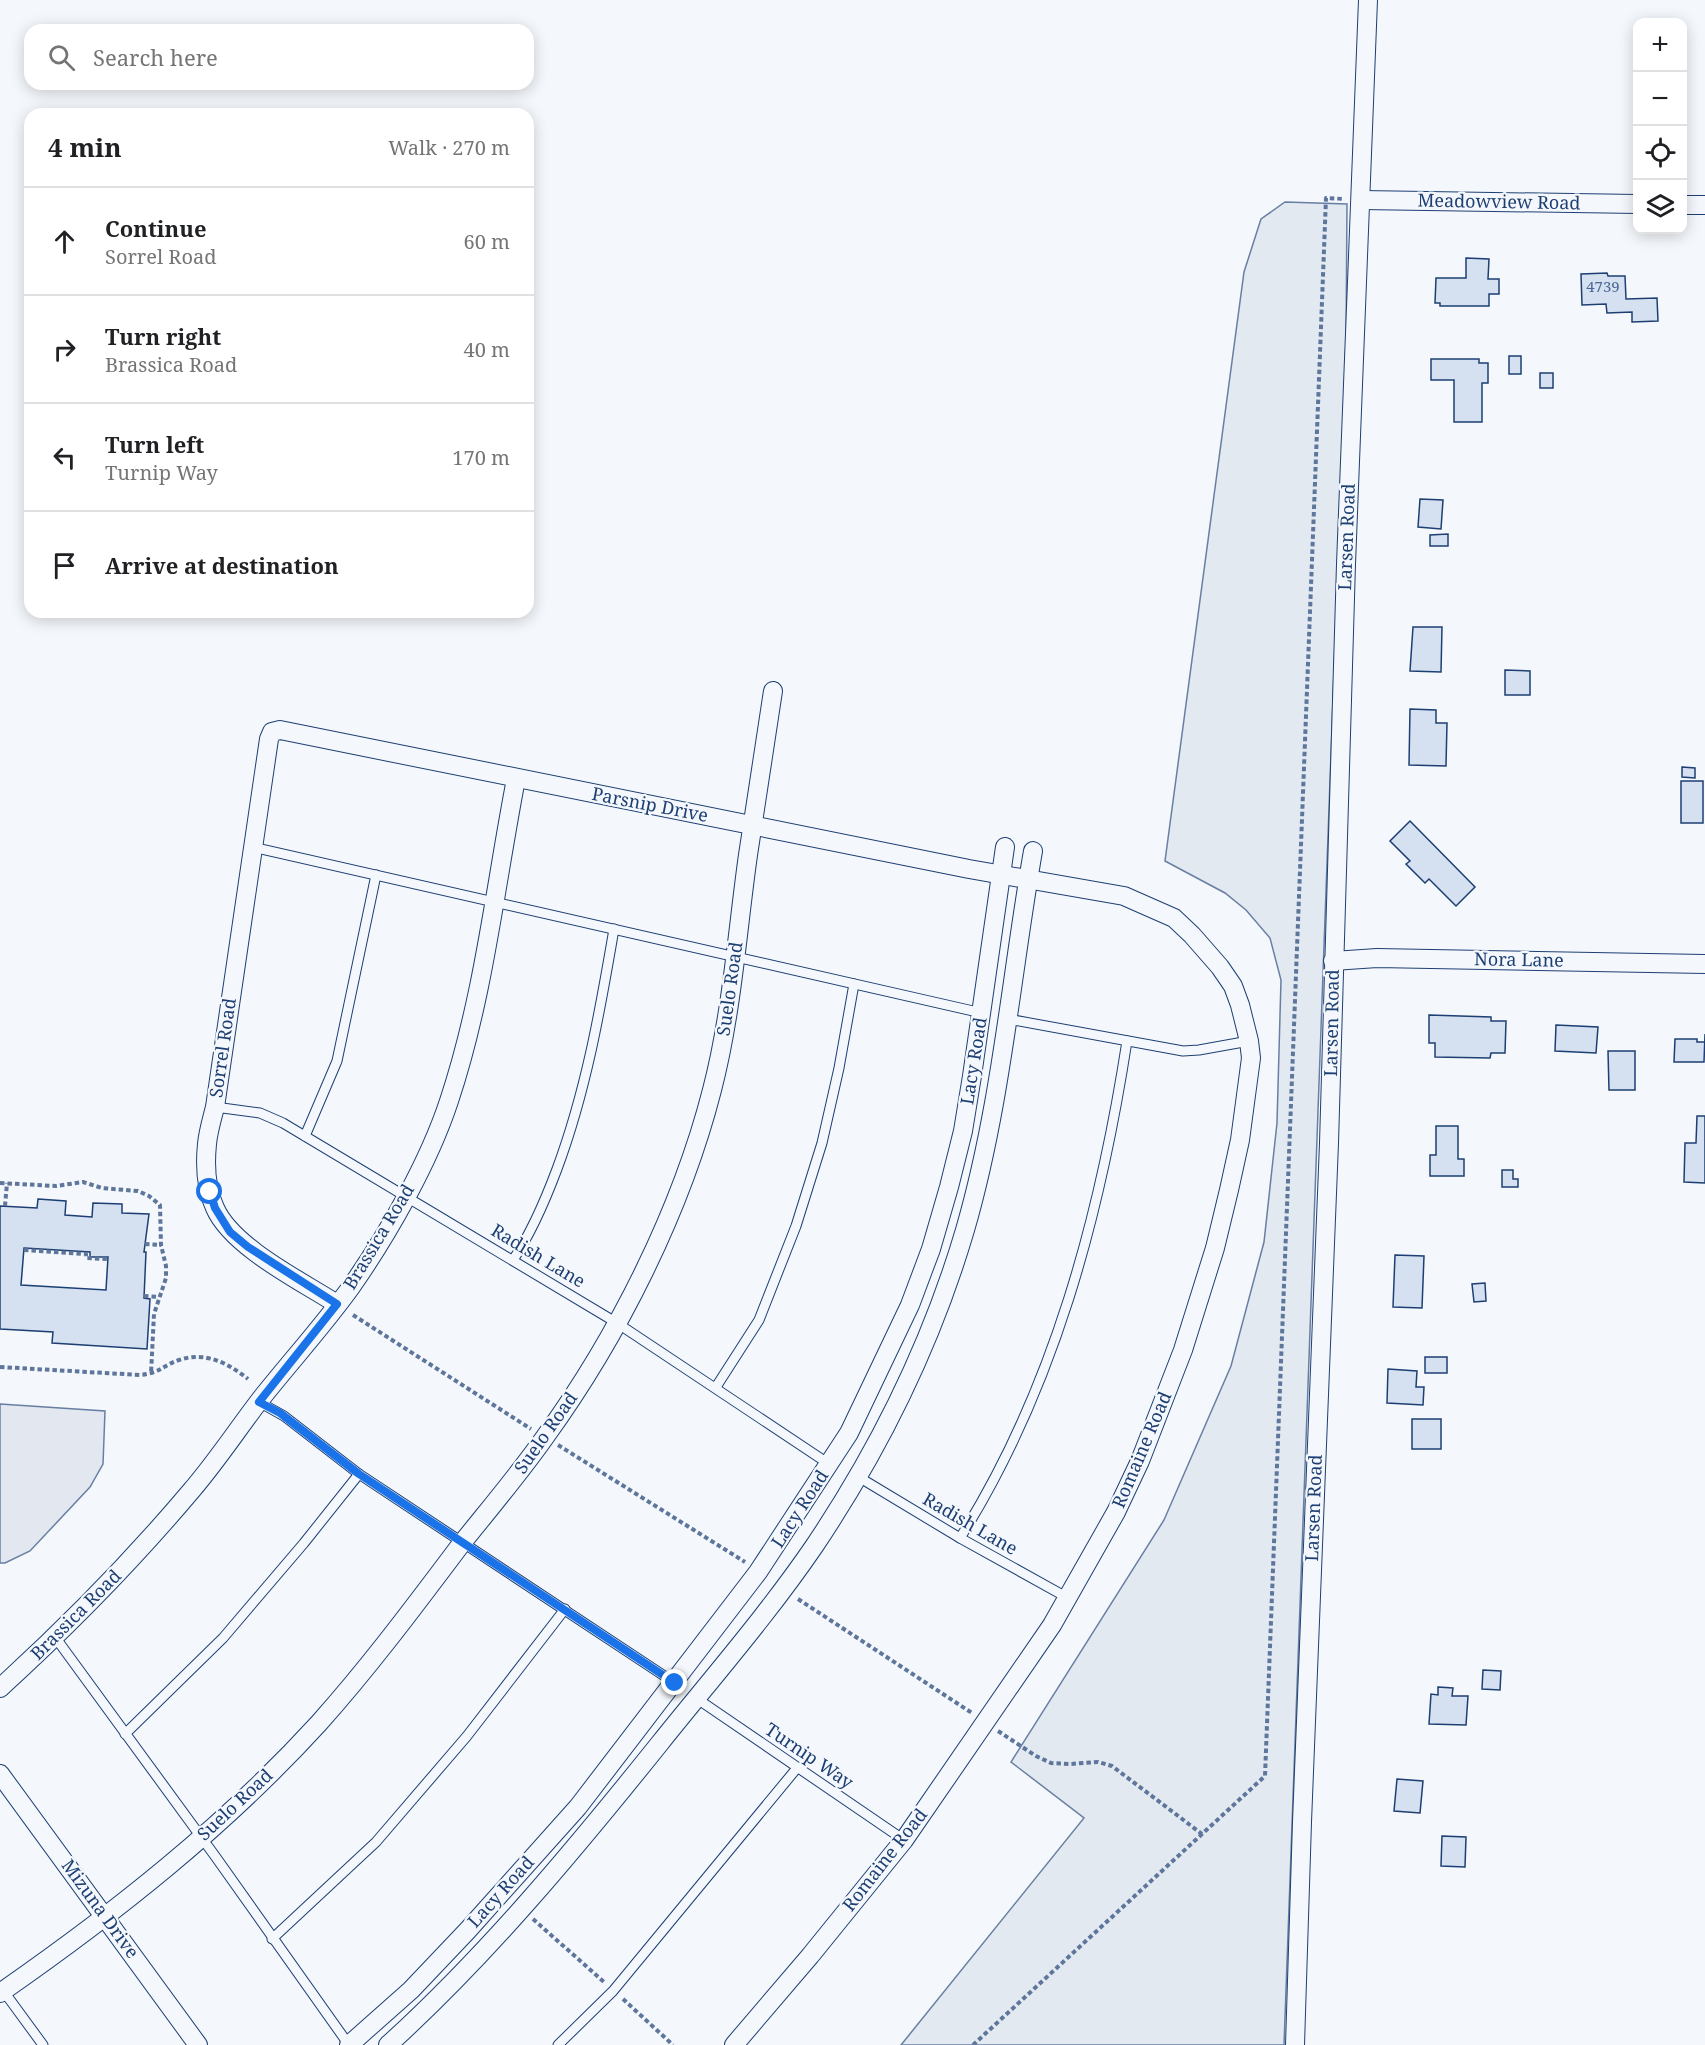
<!DOCTYPE html>
<meta charset="utf-8">
<style>
:root{--surface:#fff;--page:#f2f2f2;--text:#202124;--muted:#757577;--line:#e0e0e0}
body{margin:0;font-family:"Noto Serif",serif;background:var(--page);color:var(--text)}
.controls{position:absolute;right:18px;top:18px;display:grid;overflow:hidden;border-radius:12px;box-shadow:0 3px 15px #0003}
.controls button{width:54px;height:54px;display:grid;place-items:center;padding:0;border:0;border-bottom:2px solid var(--line);background:var(--surface);color:var(--text);font:30px sans-serif}
.stop{position:absolute;width:18px;height:18px;margin:-14px;border:4px solid #1a73e8;border-radius:50%;background:#fff}
.stop.end{background:#1a73e8;border-color:#fff;box-shadow:0 2px 6px #0008}
.list{margin:0;padding:0;list-style:none}
h2{display:flex;justify-content:space-between;align-items:center;height:78px;margin:0;padding:0 24px;font-size:26px}
h2 small{font-size:20px;font-weight:400;color:var(--muted)}
.list li{display:grid;grid-template-columns:39px 1fr auto;gap:18px;align-items:center;box-sizing:border-box;height:108px;padding:0 24px;border-top:2px solid var(--line)}
.list b{display:block;font-size:22px;white-space:nowrap}
.list p{margin:0;font-size:20px;white-space:nowrap;color:var(--muted)}
.list em{font-size:20px;font-style:normal;color:var(--muted)}
.icon{flex:none;width:33px;height:33px;fill:none;stroke:currentColor;stroke-width:2;stroke-linecap:round;stroke-linejoin:round}
.map{position:relative;flex:none;width:1705px;height:2045px;overflow:hidden}
.search{position:absolute;background:var(--surface);box-shadow:0 3px 15px #0003;left:24px;top:24px;width:510px;height:66px;display:flex;align-items:center;gap:15px;box-sizing:border-box;padding:0 21px;border-radius:18px;color:var(--muted);font-size:22px}
.panel{position:absolute;background:var(--surface);box-shadow:0 3px 15px #0003;left:24px;top:108px;width:510px;height:510px;border-radius:18px}
.map>svg:first-child{display:block}
</style>
<div class="map">
<svg width="1705" height="2045" viewBox="0 0 1705 2045">
<rect width="100%" height="100%" fill="#f4f7fb"/>
<polygon fill="#e3e9f0" stroke="#687fa3" stroke-width="1.5" points="1285,202 1347,204 1346,342 1284,2045 901,2045 1084,1818 1011,1762 1164,1520 1231,1366 1264,1242 1277,1123 1281,980 1270,938 1246,910 1225,893 1165,861 1244,272 1261,219"/>
<polygon fill="#e3e8f0" stroke="#687fa3" stroke-width="1.5" points="0,1404 105,1411 103,1464 90,1487 30,1551 5,1563 0,1563"/>
<g fill="#d5e0f0" stroke="#1d3f73" stroke-width="1.5" fill-rule="evenodd">
<polygon points="1466,258 1489,259 1488,279 1499,279 1499,294 1489,294 1489,306 1440,306 1440,303 1435,303 1436,278 1466,278"/>
<polygon points="1607,273 1608,276 1625,276 1626,299 1657,298 1658,321 1632,322 1632,312 1607,313 1606,304 1582,305 1581,274"/>
<rect x="1509" y="356" width="12" height="18"/>
<polygon points="1431,359 1479,359 1479,363 1488,363 1488,383 1482,383 1482,422 1454,422 1454,380 1431,380"/>
<rect x="1540" y="373" width="13" height="15"/>
<polygon points="1420,499 1443,500 1441,529 1418,527"/>
<polygon points="1448,534 1448,546 1430,546 1430,535"/>
<polygon points="1413,627 1442,627 1441,672 1410,671"/>
<polygon points="1505,670 1530,671 1530,695 1505,695"/>
<polygon points="1410,709 1436,710 1436,723 1447,723 1446,766 1409,765"/>
<polygon points="1682,767 1695,768 1695,778 1682,777"/>
<rect x="1681" y="781" width="22" height="42"/>
<polygon points="1410,821 1475,887 1456,906 1429,879 1425,883 1406,864 1410,861 1390,841"/>
<polygon points="1429,1015 1491,1017 1491,1021 1506,1021 1505,1053 1491,1053 1490,1058 1435,1057 1435,1043 1429,1043"/>
<polygon points="1556,1025 1598,1027 1596,1053 1555,1051"/>
<polygon points="1705,1034 1704,1062 1674,1062 1675,1039 1697,1039 1697,1042 1705,1042"/>
<polygon points="1608,1051 1635,1051 1635,1090 1609,1090"/>
<polygon points="1697,1116 1705,1116 1705,1183 1684,1182 1685,1143 1696,1143"/>
<polygon points="1436,1126 1458,1126 1458,1159 1464,1159 1464,1176 1430,1176 1430,1155 1436,1155"/>
<polygon points="1502,1170 1513,1170 1513,1179 1518,1179 1518,1187 1502,1187"/>
<path d="M38,1199L66,1201L65,1215L92,1217L93,1203L122,1204V1213L149,1214L144,1252H146L144,1298L150,1299L147,1349L52,1343L53,1332L0,1329V1206L37,1208ZM24,1248L90,1252V1257H108L106,1290L21,1285Z"/>
<polygon points="1395,1255 1424,1256 1422,1308 1393,1307"/>
<polygon points="1485,1283 1486,1301 1474,1302 1472,1284"/>
<rect x="1425" y="1357" width="22" height="16"/>
<polygon points="1388,1369 1417,1371 1416,1387 1424,1387 1423,1405 1387,1403"/>
<rect x="1412" y="1419" width="29" height="30"/>
<polygon points="1483,1670 1501,1671 1500,1690 1482,1689"/>
<polygon points="1438,1687 1453,1688 1452,1696 1468,1696 1466,1725 1429,1724 1431,1694 1438,1695"/>
<polygon points="1397,1779 1423,1781 1420,1813 1394,1811"/>
<polygon points="1442,1836 1466,1837 1465,1867 1441,1866"/>
</g>
<g fill="none" stroke-linecap="round" stroke-linejoin="round">
<defs>
<g id="service">
<polyline points="252,847 982,1013"/>
<polyline points="1008,1019 1183,1051 1199,1050 1249,1041"/>
<polyline points="215,1107 260,1113 283,1123 617,1323 829,1464"/>
<polyline points="305,1136 337,1061 376,875"/>
<path d="M513,1260C532,1232 545,1201 557,1169C586,1091 600,1011 614,929"/>
<polyline points="716,1387 759,1320 796,1226 822,1143 839,1068 854,984"/>
<polyline points="259,1402 284,1416 359,1474 675,1683"/>
<polyline points="857,1476 960,1538 1068,1598"/>
<path d="M960,1538C1054,1389 1100,1215 1127,1041"/>
<polyline points="55,1637 215,1856 349,2045"/>
<polyline points="696,1698 904,1840"/>
<polyline points="125,1734 223,1638 304,1543 359,1474"/>
<polyline points="272,1939 376,1842 467,1736 565,1609"/>
<polyline points="2,1989 43,2045"/>
<polyline points="558,2045 613,1991 797,1768"/>
</g>
<g id="minor">
<polyline points="1361,200 1638,204"/>
<polyline points="1682,205 1705,205"/>
<polyline points="1333,961 1377,958 1705,964"/>
<path d="M337,1304C301,1281 232,1247 215,1208C206,1189 205,1164 207,1144C208,1132 212,1119 215,1107L269,739L272,732L280,730L969,869L1124,896L1174,918L1192,935L1220,967L1233,986L1240,1005L1249,1041L1251,1058L1240,1140L1229,1190L1215,1248L1183,1350L1140,1461L1116,1512L1052,1625L904,1840L810,1956L734,2045"/>
<path d="M0,1688C68,1626 132,1561 191,1491C216,1462 237,1430 260,1400C290,1362 323,1326 351,1287C388,1234 429,1162 449,1101C484,996 495,887 516,779"/>
<polyline points="0,1774 198,2045"/>
<path d="M0,1993C115,1913 224,1827 319,1723C370,1666 416,1604 462,1543C490,1508 519,1474 545,1437C618,1336 681,1211 712,1090C732,1013 737,933 748,855C756,800 765,746 773,691"/>
<polyline points="349,2045 411,1990 468,1930 578,1807 758,1572 849,1433 910,1305 931,1249 949,1187 963,1131 972,1076 1005,847"/>
<path d="M388,2045C488,1954 575,1849 660,1743C712,1678 768,1614 815,1545C880,1448 932,1342 965,1230C1001,1106 1011,977 1033,851"/>
<polyline points="1295,2045 1302,1822 1329,1143 1346,564 1368,0"/>
</g>
</defs>
<use href="#service" stroke="#1d3f73" stroke-width="11"/>
<use href="#minor" stroke="#1d3f73" stroke-width="20"/>
<g stroke="#5e769c" stroke-width="4" stroke-dasharray="4.5 3" stroke-linecap="butt">
<polyline points="0,1183 56,1186 83,1182 102,1188 138,1191 149,1196 160,1205 161,1245 166,1266 166,1278 154,1314 151,1374"/>
<polyline points="5,1206 7,1183"/>
<polyline points="145,1244 161,1245"/>
<polyline points="24,1250 86,1254 86,1258 107,1259"/>
<polyline points="144,1296 159,1297"/>
<polyline points="353,1315 531,1429"/>
<path d="M0,1367L140,1375C161,1373 163,1365 179,1360C205,1351 228,1363 248,1379"/>
<polyline points="558,1445 745,1562"/>
<polyline points="798,1599 972,1713"/>
<polyline points="998,1731 1036,1756 1051,1763 1070,1764 1098,1762 1112,1766 1202,1834"/>
<polyline points="533,1919 604,1982"/>
<polyline points="623,1999 673,2045"/>
<polyline points="973,2045 1265,1776 1326,198 1344,199"/>
</g>
<use href="#service" stroke="#f4f7fb" stroke-width="9"/>
<use href="#minor" stroke="#f4f7fb" stroke-width="18"/>
</g>
<g fill="none" stroke-linecap="round" stroke-linejoin="round">
<polyline stroke="#1a73e8" stroke-width="8" points="210,1192 215,1208 230,1232 248,1247 337,1304 259,1402 280,1413 359,1474 675,1683"/>
</g>
<g text-anchor="middle" stroke-width="4.5" stroke-linejoin="round" paint-order="stroke">
<g font-size="15" fill="#4b6792">
<text x="1603" y="292">4739</text>
</g>
<g font-size="18" fill="#1d3f73" stroke="#f4f7fb">
<text transform="translate(1499 202) rotate(1)" y="6">Meadowview Road</text>
<text transform="translate(1347 537) rotate(-88)" y="6">Larsen Road</text>
<text transform="translate(650 805) rotate(11)" y="6">Parsnip Drive</text>
<text transform="translate(1519 960) rotate(1)" y="6">Nora Lane</text>
<text transform="translate(730 989) rotate(-82)" y="6">Suelo Road</text>
<text transform="translate(1332 1023) rotate(-89)" y="6">Larsen Road</text>
<text transform="translate(223 1048) rotate(-82)" y="6">Sorrel Road</text>
<text transform="translate(974 1061) rotate(-81)" y="6">Lacy Road</text>
<text transform="translate(379 1237) rotate(-59)" y="6">Brassica Road</text>
<text transform="translate(538 1256) rotate(31)" y="6">Radish Lane</text>
<text transform="translate(546 1433) rotate(-55)" y="6">Suelo Road</text>
<text transform="translate(1142 1450) rotate(-67)" y="6">Romaine Road</text>
<text transform="translate(1314 1508) rotate(-88)" y="6">Larsen Road</text>
<text transform="translate(800 1509) rotate(-57)" y="6">Lacy Road</text>
<text transform="translate(970 1524) rotate(30)" y="6">Radish Lane</text>
<text transform="translate(76 1615) rotate(-45)" y="6">Brassica Road</text>
<text transform="translate(809 1756) rotate(34)" y="6">Turnip Way</text>
<text transform="translate(235 1805) rotate(-43)" y="6">Suelo Road</text>
<text transform="translate(885 1860) rotate(-52)" y="6">Romaine Road</text>
<text transform="translate(501 1892) rotate(-48)" y="6">Lacy Road</text>
<text transform="translate(100 1909) rotate(54)" y="6">Mizuna Drive</text>
</g>
</g>
</svg>
<div class="controls">
<button>+</button>
<button>−</button>
<button><svg class="icon" aria-label="locate" viewBox="0 0 24 24"><circle cx="12" cy="12" r="6"/><path d="M12 2v4M12 18v4M2 12h4M18 12h4"/></svg></button>
<button><svg class="icon" aria-label="layers" viewBox="0 0 24 24"><path d="M12 4l9 5-9 5-9-5zM3 14l9 5 9-5"/></svg></button>
</div>
<div class="stop" style="left:210px;top:1192px"></div>
<div class="stop end" style="left:675px;top:1683px"></div>
<div class="search"><svg class="icon" aria-label="search" viewBox="0 0 24 24"><circle cx="10" cy="10" r="6"/><path d="M15 15l6 6"/></svg>Search here</div>
<section class="panel">
<h2>4 min<small>Walk · 270 m</small></h2>
<ul class="list">
<li><svg class="icon" aria-label="ahead" viewBox="0 0 24 24"><path d="M12 20V5M6 11l6-6 6 6"/></svg><div><b>Continue</b><p>Sorrel Road</p></div><em>60 m</em></li>
<li><svg class="icon" aria-label="right" viewBox="0 0 24 24"><path d="M7 20v-9h11M14 6l5 5-5 5"/></svg><div><b>Turn right</b><p>Brassica Road</p></div><em>40 m</em></li>
<li><svg class="icon" aria-label="left" viewBox="0 0 24 24"><path d="M17 20v-9H6M10 6l-5 5 5 5"/></svg><div><b>Turn left</b><p>Turnip Way</p></div><em>170 m</em></li>
<li><svg class="icon" aria-label="arrive" viewBox="0 0 24 24"><path d="M6 21V4h12l-3 4 3 4H6"/></svg><div><b>Arrive at destination</b></div></li>
</ul>
</section>
</div>
